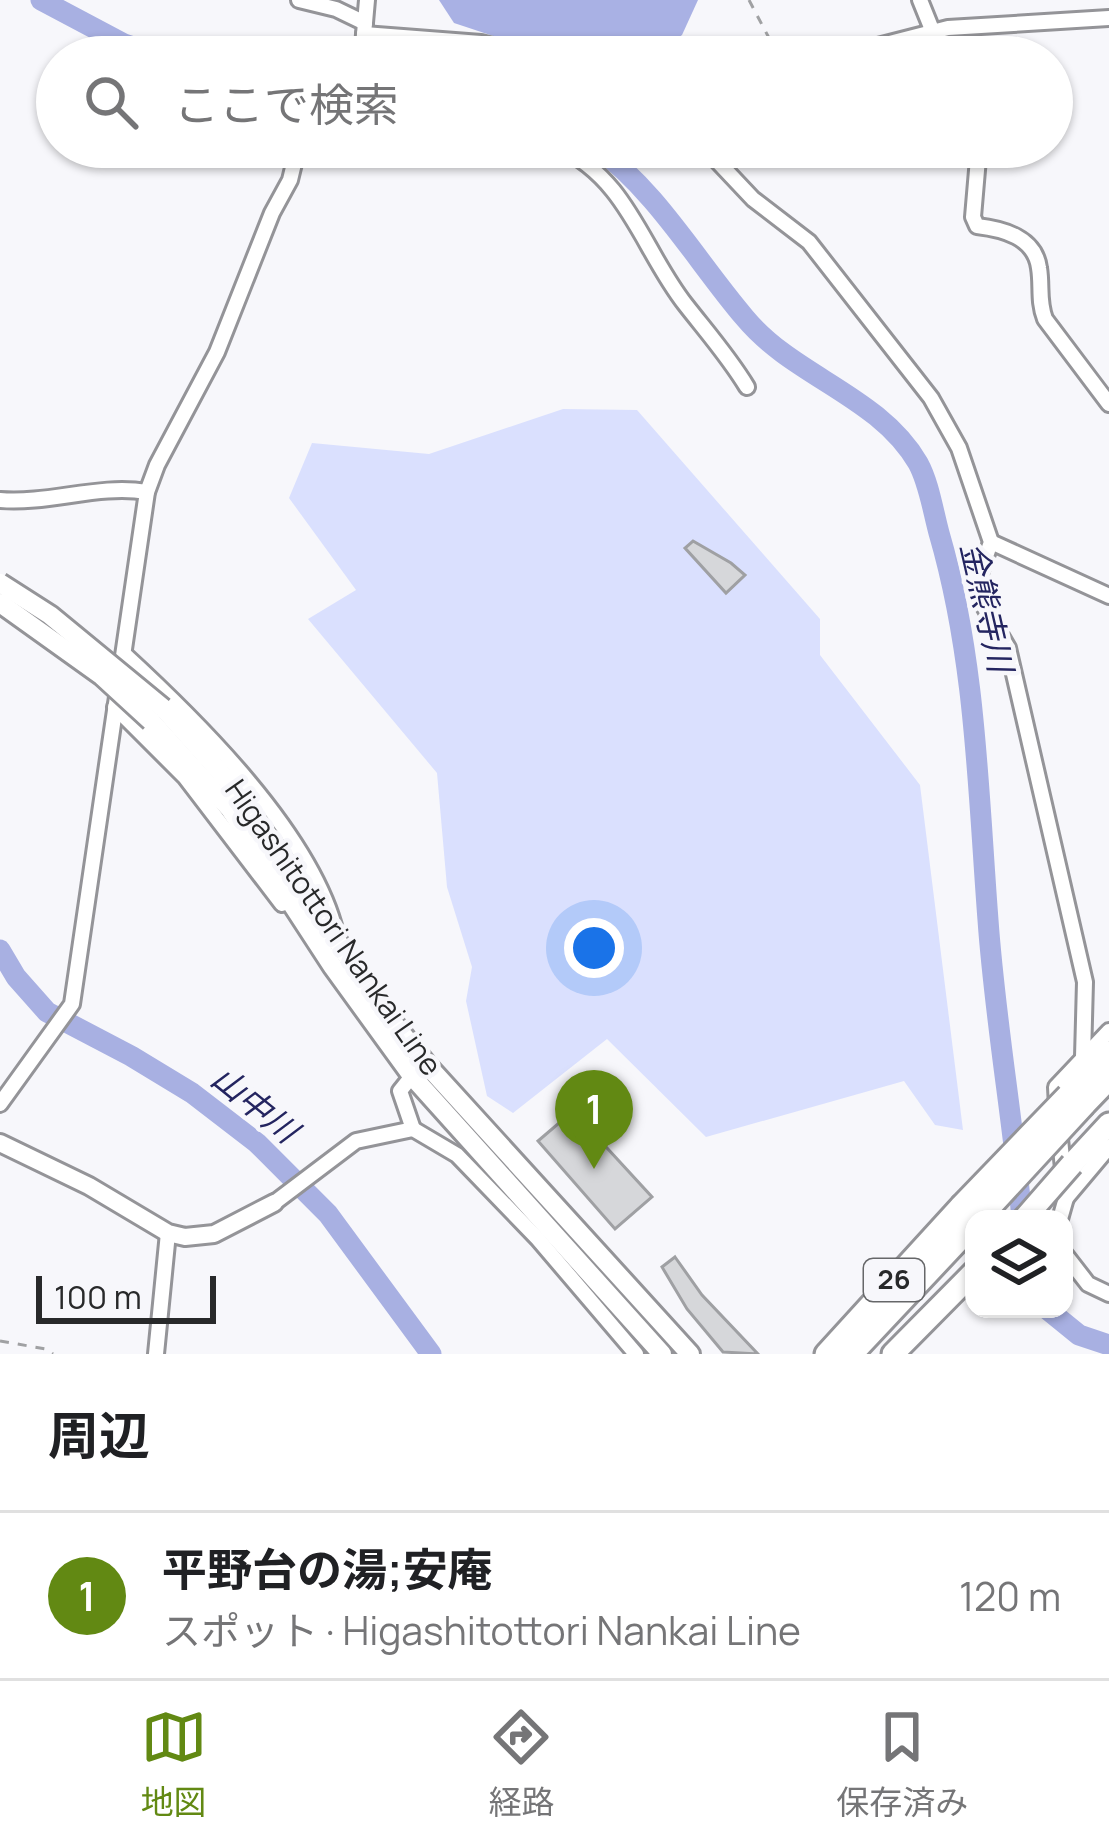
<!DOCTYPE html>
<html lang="ja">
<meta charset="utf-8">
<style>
:root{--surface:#fff;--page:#f2f2f2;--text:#202124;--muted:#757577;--line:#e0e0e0;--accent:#628913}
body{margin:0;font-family:Manrope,"Noto Sans JP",sans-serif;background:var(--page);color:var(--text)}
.controls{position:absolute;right:36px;bottom:36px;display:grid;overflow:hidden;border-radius:24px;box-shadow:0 3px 9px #0004}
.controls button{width:108px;height:108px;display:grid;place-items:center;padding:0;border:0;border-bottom:3px solid var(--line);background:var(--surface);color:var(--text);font:60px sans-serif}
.scale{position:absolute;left:36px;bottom:30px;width:180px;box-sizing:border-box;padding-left:12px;border:6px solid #28292a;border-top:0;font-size:33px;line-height:42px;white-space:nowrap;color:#28292a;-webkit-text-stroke:9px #f7f7fb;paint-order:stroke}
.you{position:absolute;left:594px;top:948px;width:42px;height:42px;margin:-30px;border:9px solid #fff;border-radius:50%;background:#1a73e8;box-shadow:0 0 0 18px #1a73e833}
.badge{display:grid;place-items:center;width:78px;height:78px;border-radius:50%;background:var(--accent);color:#fff;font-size:39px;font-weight:700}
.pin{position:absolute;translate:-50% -99px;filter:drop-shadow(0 3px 6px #0008)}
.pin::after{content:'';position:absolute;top:63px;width:42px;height:36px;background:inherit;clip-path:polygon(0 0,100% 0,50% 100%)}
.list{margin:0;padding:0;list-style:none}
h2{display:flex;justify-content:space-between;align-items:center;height:156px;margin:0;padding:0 48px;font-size:51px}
h2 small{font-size:39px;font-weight:400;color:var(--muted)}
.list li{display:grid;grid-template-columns:78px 1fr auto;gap:36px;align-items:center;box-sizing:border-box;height:168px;padding:0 48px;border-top:3px solid var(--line)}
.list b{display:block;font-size:45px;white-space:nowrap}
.list p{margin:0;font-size:39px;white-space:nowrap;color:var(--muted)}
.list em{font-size:39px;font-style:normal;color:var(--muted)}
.icon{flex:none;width:66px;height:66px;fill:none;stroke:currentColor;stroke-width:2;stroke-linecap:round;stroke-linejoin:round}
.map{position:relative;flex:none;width:1109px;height:1354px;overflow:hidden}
.search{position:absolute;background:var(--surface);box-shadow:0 3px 9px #0004;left:36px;right:36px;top:36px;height:132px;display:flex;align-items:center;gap:30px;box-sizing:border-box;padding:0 42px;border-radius:66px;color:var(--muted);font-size:45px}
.sheet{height:324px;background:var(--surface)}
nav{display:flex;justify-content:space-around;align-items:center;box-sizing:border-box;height:168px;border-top:3px solid var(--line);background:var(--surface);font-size:33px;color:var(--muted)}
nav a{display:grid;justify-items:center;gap:6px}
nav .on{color:var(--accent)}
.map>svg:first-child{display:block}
</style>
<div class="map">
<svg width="1109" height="1354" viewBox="0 0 1109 1354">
<rect width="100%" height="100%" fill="#f7f7fb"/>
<polygon fill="#dae0fe" points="563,409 637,410 820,619 820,655 920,785 963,1130 935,1125 904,1081 706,1137 607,1039 513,1113 487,1096 466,1001 472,967 447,887 437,773 308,619 356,590 289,498 312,443 429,454"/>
<polygon fill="#a9b1e4" points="439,0 698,0 682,35 650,57 557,57 454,23"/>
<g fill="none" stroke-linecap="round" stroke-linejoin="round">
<g stroke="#a8b0e2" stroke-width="21">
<polyline points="41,0 124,44 164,57"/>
<path d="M596,147C657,191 697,262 745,318C794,377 878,395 918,463C929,483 933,511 939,533C976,660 978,790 988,920C995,1020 1013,1119 1022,1219"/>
<polyline points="0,950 16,977 47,1012 131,1056 192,1093 257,1143 328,1214 431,1354"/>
<polyline points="1047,1309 1079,1335 1109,1345"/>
</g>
</g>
<g fill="#d6d7da" stroke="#9fa0a3" stroke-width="3">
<polygon points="693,541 731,563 745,575 726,593 685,548"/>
<polygon points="573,1111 652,1197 615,1229 538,1141"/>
<polygon points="675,1257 702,1295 758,1354 723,1352 687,1309 662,1267"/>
</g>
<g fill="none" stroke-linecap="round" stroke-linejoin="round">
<defs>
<g id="minor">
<polyline points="299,0 336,9 365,23"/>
<polyline points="920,0 943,57"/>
<polyline points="364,34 481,43 535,57"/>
<polyline points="362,57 367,0"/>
<polyline points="835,57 948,28 1109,18"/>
<path d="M558,147C628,179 642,249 685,304C706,331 729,357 747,387"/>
<polyline points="704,147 753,199 809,242 931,398 959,448 991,542 977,582 978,596 1008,648 1085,982 1083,1057"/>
<path d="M979,147L973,217L977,226C1003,229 1035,237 1039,268C1042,286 1038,301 1045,319L1109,404"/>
<path d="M0,500C50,504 98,484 147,492"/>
<polyline points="991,542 1109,596"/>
<path d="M124,654C198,722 312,834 336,933"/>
<polyline points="115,707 185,777 282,904"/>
<polyline points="412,1076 400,1091 413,1129"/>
<polyline points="0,1104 72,1004 147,492 157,465 217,352 272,213 290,180 298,147"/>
<polyline points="1057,1107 1056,1087 1109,1031"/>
<polyline points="1059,1129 1066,1198 1060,1219"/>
<polyline points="1066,1198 1109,1147"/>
<polyline points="274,1203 356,1141 413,1129 457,1155 538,1239 636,1354"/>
<polyline points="1064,1253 1088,1284 1109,1294"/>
<polyline points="156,1354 168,1233"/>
</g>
<polyline id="tertiary" points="0,1143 89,1186 168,1233 185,1237 214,1234 274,1203"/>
<g id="secondary">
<polyline points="163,708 245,800 379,1005 427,1065 690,1354"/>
<polyline points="151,721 230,809 333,967 412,1076 662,1354"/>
</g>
<g id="trunk">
<polyline points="1068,1095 1109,1052"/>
<polyline points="1072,1164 1109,1124"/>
<polyline points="826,1354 961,1206"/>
<polyline points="893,1354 974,1272"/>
</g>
<g id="motorway">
<polyline points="1083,1104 1109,1077"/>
<polyline points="850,1354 974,1222"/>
</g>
</defs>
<use href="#minor" stroke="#949498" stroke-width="20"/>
<use href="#tertiary" stroke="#949498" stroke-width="22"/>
<use href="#secondary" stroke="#949498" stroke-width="24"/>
<use href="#trunk" stroke="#949498" stroke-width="27"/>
<use href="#motorway" stroke="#949498" stroke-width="30"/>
<g stroke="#a0a1a3" stroke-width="3" stroke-dasharray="9 9" stroke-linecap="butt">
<polyline points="749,0 779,57"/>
<polyline points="0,1341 46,1349 53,1354"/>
</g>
<use href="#minor" stroke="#fff" stroke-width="14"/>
<use href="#tertiary" stroke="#fff" stroke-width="16"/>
<use href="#secondary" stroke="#fff" stroke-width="18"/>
<use href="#trunk" stroke="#fff" stroke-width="21"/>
<use href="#motorway" stroke="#fff" stroke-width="24"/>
<defs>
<g id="secondary-bridge">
<polyline points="0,583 50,615 163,708"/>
<polyline points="0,603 102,676 151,721"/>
</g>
<g id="trunk-bridge">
<polyline points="961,1206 1068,1095"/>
<polyline points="1024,1219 1072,1164"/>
</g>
<polyline id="motorway-bridge" points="977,1219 1083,1104"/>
</defs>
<use href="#secondary-bridge" stroke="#949498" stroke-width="24" stroke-linecap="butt"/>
<use href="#trunk-bridge" stroke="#949498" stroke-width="27" stroke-linecap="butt"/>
<use href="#motorway-bridge" stroke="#949498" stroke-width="30" stroke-linecap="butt"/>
<use href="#secondary-bridge" stroke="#fff" stroke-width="18"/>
<use href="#trunk-bridge" stroke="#fff" stroke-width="21"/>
<use href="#motorway-bridge" stroke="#fff" stroke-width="24"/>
</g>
<g text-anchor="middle" stroke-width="9" stroke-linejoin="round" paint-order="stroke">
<rect fill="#f7f7fb" stroke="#666769" stroke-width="3" x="864" y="1259" width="60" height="42" rx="9"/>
<g font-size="27" font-weight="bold" fill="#28292a">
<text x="894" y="1289">26</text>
</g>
<g font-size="30" fill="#28292a" stroke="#f7f7fb">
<text transform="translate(333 928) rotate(55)" y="10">Higashitottori Nankai Line</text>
</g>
<g font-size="33" font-style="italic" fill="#242560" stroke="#f7f7fb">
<text transform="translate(987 607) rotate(77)" y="12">金熊寺川</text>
<text transform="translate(255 1104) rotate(39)" y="12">山中川</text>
</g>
</g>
</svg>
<div class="controls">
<button><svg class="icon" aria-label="layers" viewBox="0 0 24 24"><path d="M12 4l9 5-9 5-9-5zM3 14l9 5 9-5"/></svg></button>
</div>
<div class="scale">100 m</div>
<div class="you"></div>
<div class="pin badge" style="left:594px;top:1169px">1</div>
<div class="search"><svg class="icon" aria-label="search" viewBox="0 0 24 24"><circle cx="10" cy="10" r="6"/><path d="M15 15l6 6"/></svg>ここで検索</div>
</div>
<section class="sheet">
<h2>周辺<small></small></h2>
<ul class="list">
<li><span class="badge">1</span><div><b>平野台の湯;安庵</b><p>スポット · Higashitottori Nankai Line</p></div><em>120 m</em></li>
</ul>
</section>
<nav>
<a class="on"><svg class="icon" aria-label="map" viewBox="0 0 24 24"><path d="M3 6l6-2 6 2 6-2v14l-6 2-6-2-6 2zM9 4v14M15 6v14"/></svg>地図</a>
<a><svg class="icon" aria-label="directions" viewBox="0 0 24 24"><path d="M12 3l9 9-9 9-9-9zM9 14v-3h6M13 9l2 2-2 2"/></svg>経路</a>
<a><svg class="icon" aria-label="saved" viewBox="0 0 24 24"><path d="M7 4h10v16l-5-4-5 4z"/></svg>保存済み</a>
</nav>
